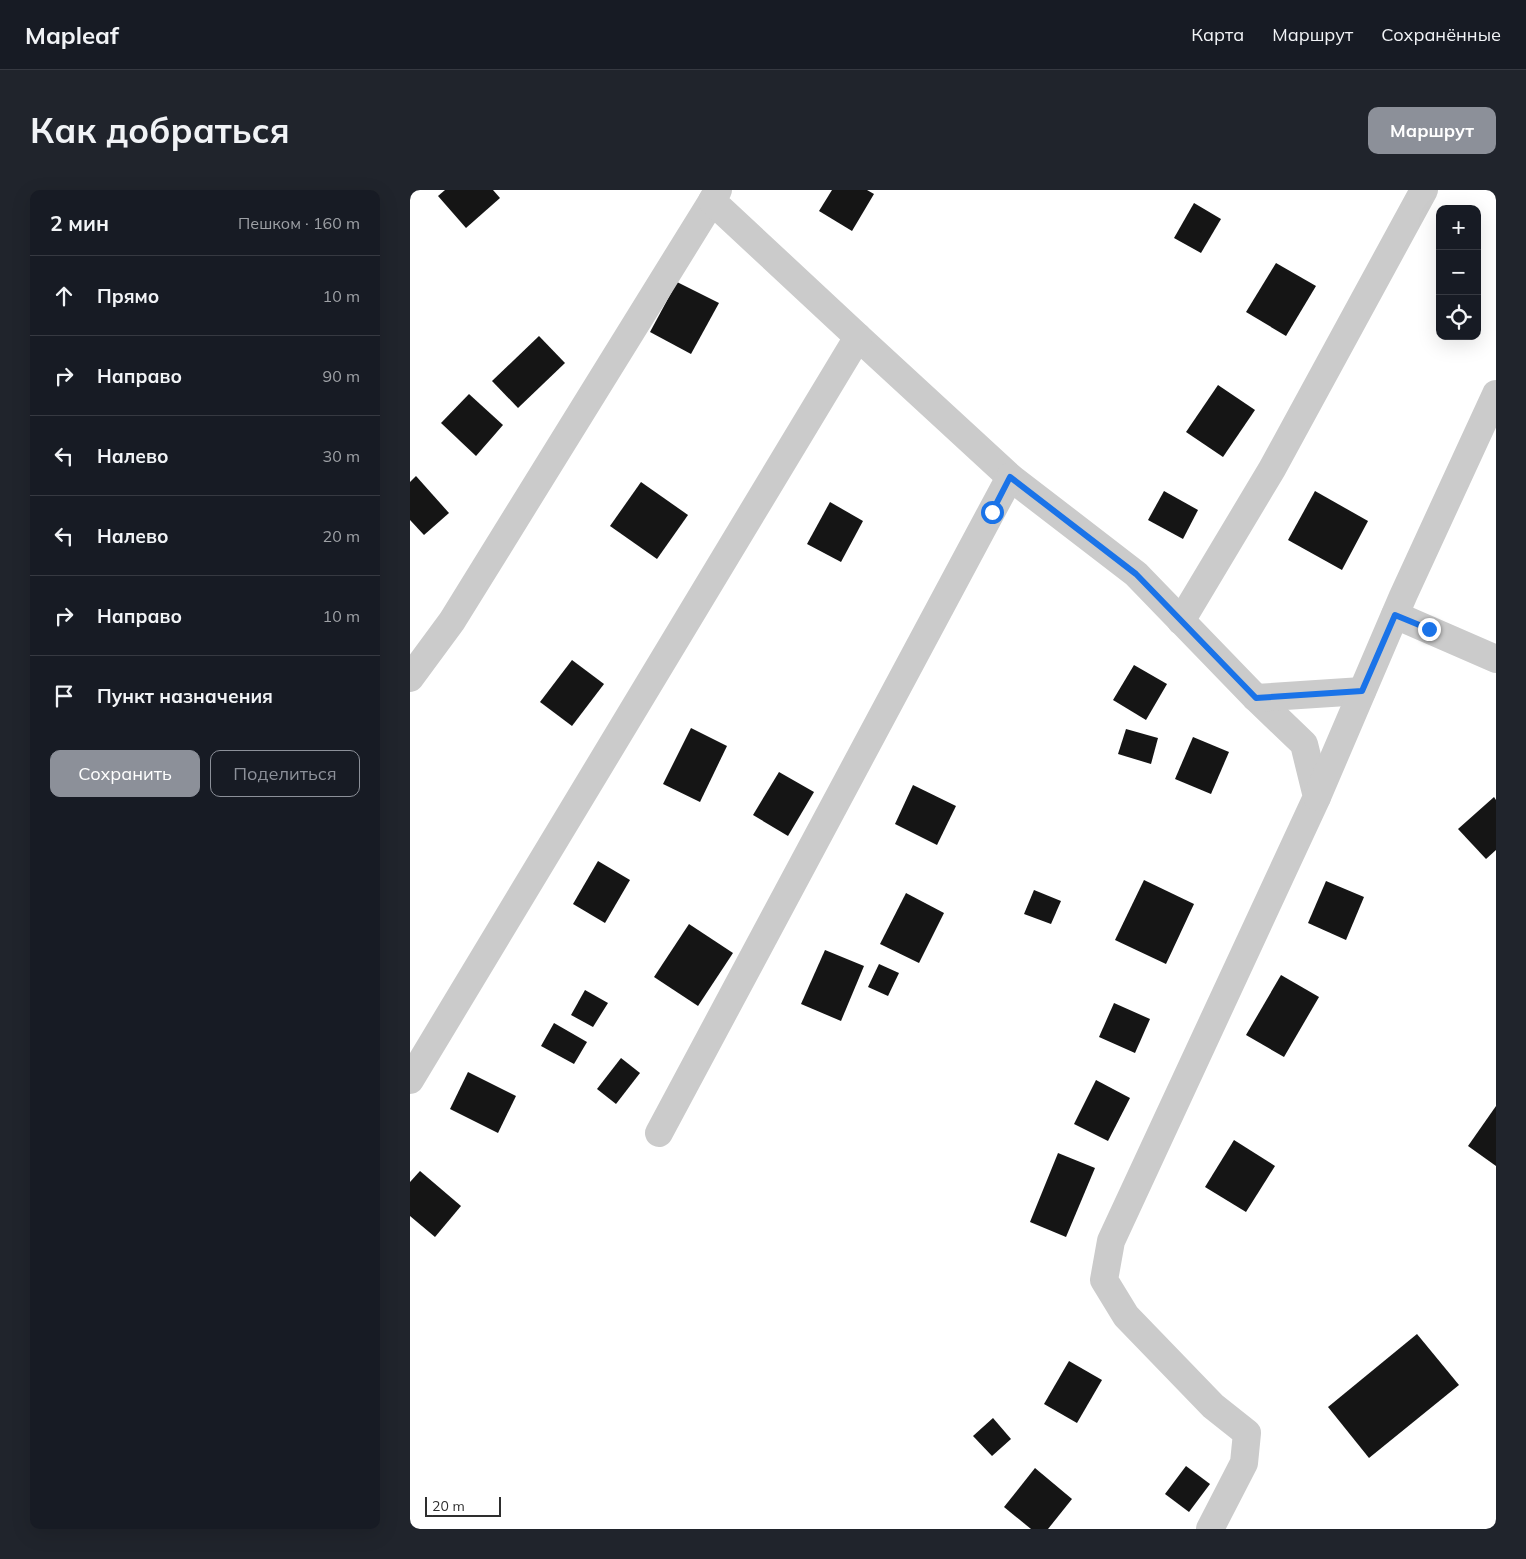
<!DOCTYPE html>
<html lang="ru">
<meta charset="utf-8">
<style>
:root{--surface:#171b24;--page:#20242c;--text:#f1f3f6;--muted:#9ea1a6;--line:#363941;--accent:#8c9099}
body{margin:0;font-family:Mulish,sans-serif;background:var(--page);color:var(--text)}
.controls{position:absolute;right:15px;top:15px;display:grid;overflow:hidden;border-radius:10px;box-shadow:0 5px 20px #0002}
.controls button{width:45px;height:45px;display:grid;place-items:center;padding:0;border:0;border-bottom:1px solid var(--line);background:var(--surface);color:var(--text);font:25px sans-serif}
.scale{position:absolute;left:15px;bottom:12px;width:76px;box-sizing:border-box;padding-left:5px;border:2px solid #2e2e2e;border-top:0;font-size:14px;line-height:18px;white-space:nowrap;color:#2e2e2e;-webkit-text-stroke:4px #fff;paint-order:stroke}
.stop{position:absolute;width:15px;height:15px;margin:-11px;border:4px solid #1a73e8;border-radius:50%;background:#fff}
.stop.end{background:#1a73e8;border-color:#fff;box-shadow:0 1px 5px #0008}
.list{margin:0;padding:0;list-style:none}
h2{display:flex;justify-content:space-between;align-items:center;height:65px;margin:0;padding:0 20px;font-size:21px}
h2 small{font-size:16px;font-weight:400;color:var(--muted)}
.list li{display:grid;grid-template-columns:32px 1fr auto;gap:15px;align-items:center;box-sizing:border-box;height:80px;padding:0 20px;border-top:1px solid var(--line)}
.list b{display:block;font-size:19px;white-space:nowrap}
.list em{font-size:16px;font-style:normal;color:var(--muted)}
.actions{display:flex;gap:10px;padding:15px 20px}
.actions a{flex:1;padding:11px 0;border:1px solid var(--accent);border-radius:10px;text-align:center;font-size:18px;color:var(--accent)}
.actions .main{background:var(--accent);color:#fff}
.icon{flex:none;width:28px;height:28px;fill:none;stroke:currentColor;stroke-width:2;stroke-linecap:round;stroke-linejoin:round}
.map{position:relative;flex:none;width:1086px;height:1339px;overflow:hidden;border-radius:10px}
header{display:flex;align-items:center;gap:30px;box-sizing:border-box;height:70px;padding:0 25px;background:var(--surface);border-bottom:1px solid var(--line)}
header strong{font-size:24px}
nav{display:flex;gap:28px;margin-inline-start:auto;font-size:18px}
.intro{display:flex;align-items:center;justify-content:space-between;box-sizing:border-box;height:120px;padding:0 30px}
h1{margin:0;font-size:35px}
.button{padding:12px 22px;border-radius:10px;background:var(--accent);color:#fff;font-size:18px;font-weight:700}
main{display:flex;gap:30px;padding:0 30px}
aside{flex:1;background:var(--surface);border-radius:10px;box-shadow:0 5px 20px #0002}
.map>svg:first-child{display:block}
</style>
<header>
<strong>Mapleaf</strong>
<nav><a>Карта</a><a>Маршрут</a><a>Сохранённые</a></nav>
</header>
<div class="intro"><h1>Как добраться</h1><a class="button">Маршрут</a></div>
<main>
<aside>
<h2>2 мин<small>Пешком · 160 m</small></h2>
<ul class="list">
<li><svg class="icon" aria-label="ahead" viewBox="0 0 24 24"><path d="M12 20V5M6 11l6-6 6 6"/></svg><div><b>Прямо</b></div><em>10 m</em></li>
<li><svg class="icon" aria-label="right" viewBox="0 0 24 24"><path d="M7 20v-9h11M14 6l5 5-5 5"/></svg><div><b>Направо</b></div><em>90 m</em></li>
<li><svg class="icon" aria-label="left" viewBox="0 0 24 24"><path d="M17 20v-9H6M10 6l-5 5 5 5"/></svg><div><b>Налево</b></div><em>30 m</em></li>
<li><svg class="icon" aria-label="left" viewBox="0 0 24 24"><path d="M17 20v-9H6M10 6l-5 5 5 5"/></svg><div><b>Налево</b></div><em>20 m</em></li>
<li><svg class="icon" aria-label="right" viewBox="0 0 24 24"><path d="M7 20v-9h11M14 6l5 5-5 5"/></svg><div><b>Направо</b></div><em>10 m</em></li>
<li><svg class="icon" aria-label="arrive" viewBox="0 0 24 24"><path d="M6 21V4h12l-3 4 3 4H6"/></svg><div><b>Пункт назначения</b></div></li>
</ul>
<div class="actions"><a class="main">Сохранить</a><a>Поделиться</a></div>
</aside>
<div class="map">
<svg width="1086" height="1339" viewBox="0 0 1086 1339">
<rect width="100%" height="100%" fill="#fff"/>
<g fill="#151515">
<polygon points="35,0 83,0 90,8 56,38 28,6"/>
<polygon points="422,0 457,0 464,4 442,41 409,21"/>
<polygon points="784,13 811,29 791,63 764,48"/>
<polygon points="866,73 906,96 876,146 836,122"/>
<polygon points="267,92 309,113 281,164 240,142"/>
<polygon points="129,146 155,173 108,218 82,191"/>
<polygon points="808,195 845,220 813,267 776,242"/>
<polygon points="59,204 93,235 66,266 31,233"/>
<polygon points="6,286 39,323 14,345 0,330 0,292"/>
<polygon points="231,292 278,325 247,369 200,336"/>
<polygon points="754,301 788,320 773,349 738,330"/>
<polygon points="905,301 958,331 932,380 878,350"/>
<polygon points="420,312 453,331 431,372 397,354"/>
<polygon points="162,470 194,494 162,536 130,512"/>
<polygon points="724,475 757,494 736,530 703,510"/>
<polygon points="281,538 317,556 290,612 253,594"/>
<polygon points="716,539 748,548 741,574 708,564"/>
<polygon points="783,547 819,562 801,604 765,589"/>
<polygon points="369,582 404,602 378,646 343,625"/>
<polygon points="503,595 546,616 527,655 485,634"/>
<polygon points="1084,607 1086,610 1086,660 1076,669 1048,639"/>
<polygon points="188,671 220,690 195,733 163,714"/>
<polygon points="734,690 784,714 756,774 705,750"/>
<polygon points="916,691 954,707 936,750 898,733"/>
<polygon points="624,700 651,711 641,734 614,724"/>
<polygon points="496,703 534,723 509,773 470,754"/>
<polygon points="279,734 323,763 288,816 244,787"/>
<polygon points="415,760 454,776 431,831 391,814"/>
<polygon points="469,774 489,783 478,806 458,797"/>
<polygon points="871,785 909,807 874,867 836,845"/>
<polygon points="175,800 198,813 183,837 161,825"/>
<polygon points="704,813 740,829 725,863 689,847"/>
<polygon points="144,833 177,852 164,874 131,856"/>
<polygon points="211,868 230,883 206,914 187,899"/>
<polygon points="58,882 106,906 88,943 40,919"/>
<polygon points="686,890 720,908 698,951 664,934"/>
<polygon points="1086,916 1086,976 1058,956"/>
<polygon points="824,950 865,976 836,1022 795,997"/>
<polygon points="648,963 685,978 656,1047 620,1032"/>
<polygon points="10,981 51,1016 25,1047 0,1026 0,992"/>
<polygon points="1007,1144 1049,1195 959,1268 918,1217"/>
<polygon points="659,1171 692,1190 667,1233 634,1214"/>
<polygon points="583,1228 601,1249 582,1266 563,1246"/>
<polygon points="776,1276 800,1294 779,1322 755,1304"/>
<polygon points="625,1278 662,1309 638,1339 621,1339 594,1317"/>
</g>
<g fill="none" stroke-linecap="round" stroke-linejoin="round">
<g stroke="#cbcbcb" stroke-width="28">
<polyline points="448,147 600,287 726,384 846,508 894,554 907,607 701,1051 694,1090 716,1126 803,1216 837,1243 834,1273 800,1339"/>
<polyline points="985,425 1086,469"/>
<polyline points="771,431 862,279 1014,0"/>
<polyline points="0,488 42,431 302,11"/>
<polyline points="846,508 952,501"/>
<polyline points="907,607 993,406 1086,204"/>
<polyline points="0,890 448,147 302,11 308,0"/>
<polyline points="249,943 600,287"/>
</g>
</g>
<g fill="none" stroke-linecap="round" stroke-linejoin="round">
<polyline stroke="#1a73e8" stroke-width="6" points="582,322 600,287 726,384 846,508 952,501 985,425 1019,439"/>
</g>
</svg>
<div class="controls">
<button>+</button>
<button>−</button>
<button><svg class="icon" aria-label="locate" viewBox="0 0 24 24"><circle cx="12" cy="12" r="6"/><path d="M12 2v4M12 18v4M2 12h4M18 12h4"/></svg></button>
</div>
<div class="scale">20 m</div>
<div class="stop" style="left:582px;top:322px"></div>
<div class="stop end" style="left:1019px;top:439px"></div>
</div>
</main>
